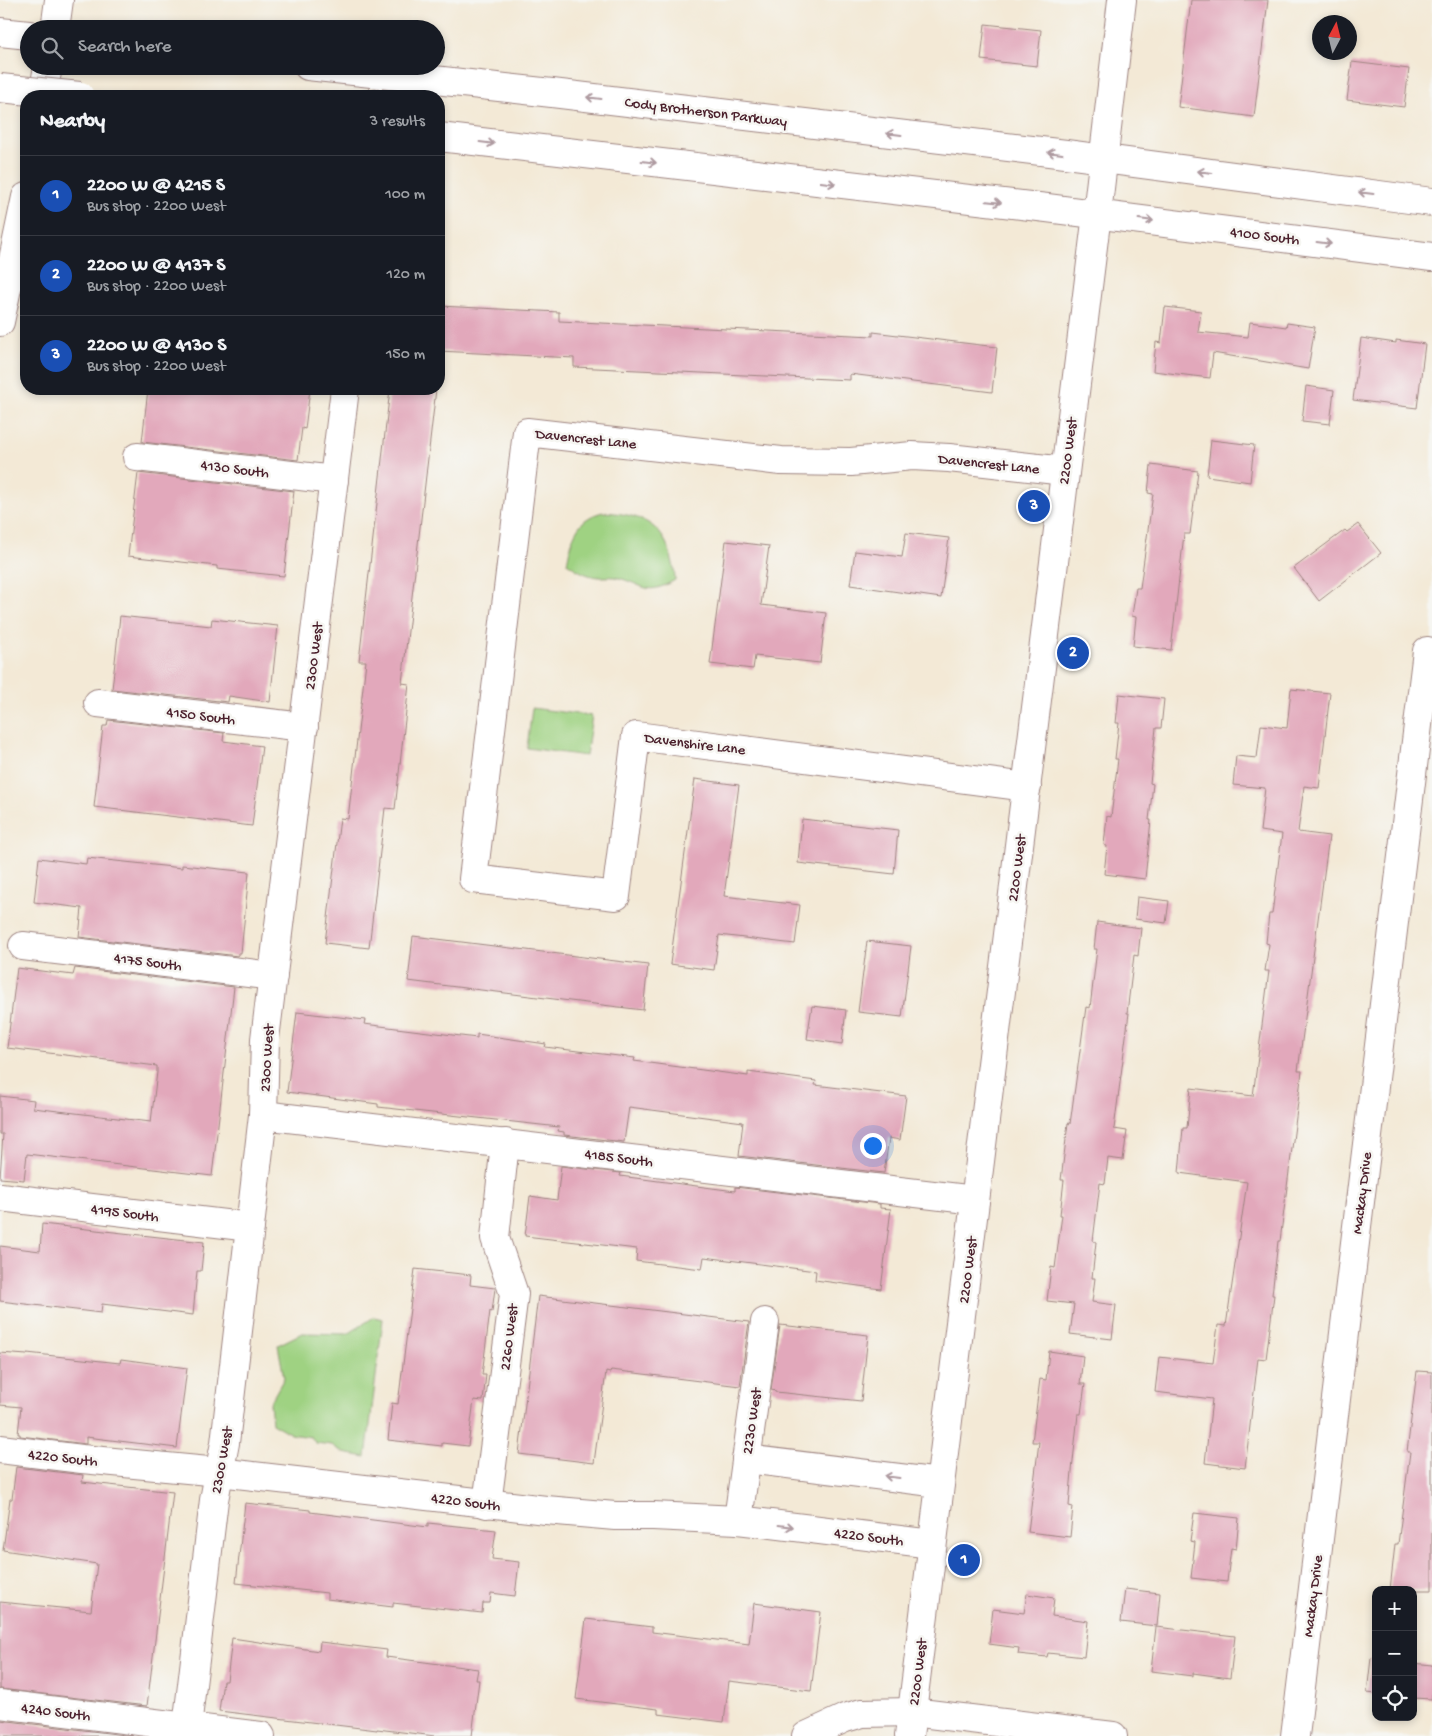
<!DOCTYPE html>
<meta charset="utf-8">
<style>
:root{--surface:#171b24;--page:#242831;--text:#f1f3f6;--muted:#9ea1a6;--line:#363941;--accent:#1f6fb2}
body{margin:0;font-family:"Gochi Hand",sans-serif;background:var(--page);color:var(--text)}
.controls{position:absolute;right:15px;bottom:15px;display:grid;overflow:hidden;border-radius:10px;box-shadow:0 2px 8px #0003}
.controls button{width:45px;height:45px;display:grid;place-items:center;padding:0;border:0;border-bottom:1px solid var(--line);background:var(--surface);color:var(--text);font:25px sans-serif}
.compass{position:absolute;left:1312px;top:15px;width:45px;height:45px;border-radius:50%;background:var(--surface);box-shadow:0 2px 8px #0003;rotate:7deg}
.you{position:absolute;left:872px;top:1145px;width:18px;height:18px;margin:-12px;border:4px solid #fff;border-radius:50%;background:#1a73e8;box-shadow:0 0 0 8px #1a73e833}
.badge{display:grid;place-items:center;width:32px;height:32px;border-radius:50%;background:var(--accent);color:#fff;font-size:16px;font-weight:700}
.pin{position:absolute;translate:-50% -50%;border:2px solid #fff;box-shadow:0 1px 5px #0006}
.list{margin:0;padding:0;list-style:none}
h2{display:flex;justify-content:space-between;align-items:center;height:65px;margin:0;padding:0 20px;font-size:21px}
h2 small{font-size:16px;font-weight:400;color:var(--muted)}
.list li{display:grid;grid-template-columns:32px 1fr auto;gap:15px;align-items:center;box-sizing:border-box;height:80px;padding:0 20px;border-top:1px solid var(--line)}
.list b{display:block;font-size:19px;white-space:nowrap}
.list p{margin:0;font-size:16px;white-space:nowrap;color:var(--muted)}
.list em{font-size:16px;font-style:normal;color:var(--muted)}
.icon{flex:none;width:28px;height:28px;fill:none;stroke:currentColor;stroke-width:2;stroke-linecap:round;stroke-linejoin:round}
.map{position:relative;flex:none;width:1432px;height:1736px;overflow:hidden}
.search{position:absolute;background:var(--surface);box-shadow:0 2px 8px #0003;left:20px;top:20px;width:425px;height:55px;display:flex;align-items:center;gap:12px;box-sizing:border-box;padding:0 18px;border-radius:28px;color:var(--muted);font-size:19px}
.panel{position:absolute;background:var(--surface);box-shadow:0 2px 8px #0003;left:20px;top:90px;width:425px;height:305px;border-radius:20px}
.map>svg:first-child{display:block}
</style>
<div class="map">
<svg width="1432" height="1736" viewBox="0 0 1432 1736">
<rect width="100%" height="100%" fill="#f6f6f2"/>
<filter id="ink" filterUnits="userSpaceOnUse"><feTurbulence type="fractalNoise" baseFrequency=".02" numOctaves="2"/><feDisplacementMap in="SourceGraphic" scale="10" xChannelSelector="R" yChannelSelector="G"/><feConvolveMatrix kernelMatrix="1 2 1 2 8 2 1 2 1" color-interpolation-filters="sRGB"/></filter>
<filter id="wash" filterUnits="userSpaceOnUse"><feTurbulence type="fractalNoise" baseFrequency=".0096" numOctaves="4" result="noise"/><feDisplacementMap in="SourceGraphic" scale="20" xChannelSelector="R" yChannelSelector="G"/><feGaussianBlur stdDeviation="1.12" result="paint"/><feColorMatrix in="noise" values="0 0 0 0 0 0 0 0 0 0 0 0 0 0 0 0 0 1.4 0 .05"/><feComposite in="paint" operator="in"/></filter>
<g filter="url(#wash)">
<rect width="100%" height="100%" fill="#f3e9d6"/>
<g fill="#9fd282" stroke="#747856">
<path d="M603,512C634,514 660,520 670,553C673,562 675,571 675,580C646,597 645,585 619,578C613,576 606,577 599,577C586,576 577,570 567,563C572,538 575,519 603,512Z"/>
<polygon points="532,708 592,716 586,756 527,748"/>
<polygon points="374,1317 383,1319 366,1457 343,1453 332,1445 316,1443 311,1437 291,1434 272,1423 270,1403 284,1378 278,1345 302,1333 348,1334"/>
</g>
<g id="blocks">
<g fill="#e2a8bb">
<polygon points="1191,0 1268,0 1254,117 1178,107"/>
<polygon points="985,24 1041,30 1037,66 981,60"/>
<polygon points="1352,62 1409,69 1404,107 1347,100"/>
<polygon points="439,306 559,312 559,321 873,336 873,332 997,347 992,392 850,374 850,380 574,367 574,358 439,351"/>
<polygon points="1165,307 1201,311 1198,332 1248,337 1250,322 1286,327 1287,323 1315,327 1308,369 1213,353 1210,378 1153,371 1156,342 1161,343"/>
<polygon points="1361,338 1396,343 1396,340 1425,344 1417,408 1353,400"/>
<polygon points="1306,386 1334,390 1330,424 1302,421"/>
<polygon points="148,389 310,389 305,429 302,428 298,460 142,442"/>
<polygon points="390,389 436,389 402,683 409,684 395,809 385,808 369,948 325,943 340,818 348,819 366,661 359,661"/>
<polygon points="1211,440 1254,445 1250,482 1207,476"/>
<polygon points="1151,465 1198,471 1190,534 1184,534 1171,650 1133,646 1136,617 1132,616 1136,588 1140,588 1153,494 1148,493"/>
<polygon points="138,473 294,491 284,576 217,569 217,566 128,556"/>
<polygon points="1358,524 1381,553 1319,601 1294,568 1345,530 1347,532"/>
<polygon points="906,533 949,538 941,598 850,585 855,551 902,557"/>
<polygon points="726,541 769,546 761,605 826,613 820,663 755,656 753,669 710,664"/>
<polygon points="120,616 211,626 212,619 278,626 270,702 229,696 228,702 112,689"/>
<polygon points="1291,689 1330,693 1319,788 1304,786 1298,832 1329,836 1298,1071 1302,1071 1280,1241 1278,1241 1272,1295 1274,1295 1266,1359 1258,1358 1245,1468 1205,1463 1212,1399 1155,1392 1159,1357 1213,1363 1218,1325 1226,1326 1247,1182 1179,1173 1183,1128 1187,1128 1191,1088 1253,1096 1269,971 1265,971 1269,944 1266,943 1269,914 1272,914 1282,834 1260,831 1265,788 1233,785 1236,756 1257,758 1261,725 1287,728"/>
<polygon points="1119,694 1164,699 1161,728 1156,728 1150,783 1153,784 1149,820 1151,820 1145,879 1104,874 1107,846 1104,845 1107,816 1111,817 1118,759 1115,759 1119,723 1116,723"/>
<polygon points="108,720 224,733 223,741 262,746 252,826 94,807 103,726 107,726"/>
<polygon points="695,779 739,785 724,896 800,905 795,944 719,935 714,970 670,964"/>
<polygon points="802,819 898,830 894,874 798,863"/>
<polygon points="39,858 86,864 87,858 182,868 182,865 249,872 241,953 238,953 238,956 79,937 82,908 34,902"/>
<polygon points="1137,897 1169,901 1166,923 1135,919"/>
<polygon points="1097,922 1141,928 1138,956 1134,955 1127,1013 1129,1013 1114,1129 1127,1131 1123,1160 1108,1158 1105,1184 1100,1183 1093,1241 1096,1242 1092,1278 1095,1278 1092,1302 1116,1305 1112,1339 1070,1334 1074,1304 1047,1301 1051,1267 1055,1268 1062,1215 1060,1215 1064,1180 1061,1180 1068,1123 1070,1124 1086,1007 1090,1008 1097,949 1094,949"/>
<polygon points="413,936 648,965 643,1010 408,981"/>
<polygon points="867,941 911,946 902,1017 858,1012"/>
<polygon points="17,968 73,975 75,968 234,987 212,1176 27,1154 24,1180 0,1178 3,1134 0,1134 0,1096 34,1100 33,1108 151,1122 157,1072 157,1066 7,1048"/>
<polygon points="812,1006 846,1010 842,1044 807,1039"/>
<polygon points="297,1012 365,1020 364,1024 477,1038 477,1034 546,1044 545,1047 635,1058 634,1061 748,1076 748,1072 816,1081 815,1085 906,1096 900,1140 889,1138 884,1173 739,1156 743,1122 629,1107 624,1142 564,1135 564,1132 558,1131 559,1127 378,1107 378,1104 287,1092"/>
<polygon points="561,1166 621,1173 620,1176 735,1191 735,1187 880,1204 880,1208 891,1209 881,1289 815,1280 816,1271 704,1257 702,1269 636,1261 637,1249 525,1236 530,1196 557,1200"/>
<polygon points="42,1224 204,1242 201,1271 197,1271 193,1315 102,1304 101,1313 0,1301 0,1246 40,1251"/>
<polygon points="415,1269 471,1275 470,1285 495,1288 492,1312 490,1311 482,1375 486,1375 483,1401 474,1400 468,1446 442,1443 442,1446 388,1440 392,1403 398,1404"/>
<polygon points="538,1296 749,1322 740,1386 611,1370 610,1373 606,1372 594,1463 519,1454"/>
<polygon points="780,1325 868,1335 861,1401 776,1392 776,1391 771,1390"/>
<polygon points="1049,1351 1083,1356 1080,1384 1085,1384 1081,1414 1078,1414 1072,1471 1069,1506 1073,1507 1070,1537 1028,1532 1039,1442 1032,1442 1040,1379 1046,1380"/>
<polygon points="0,1353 27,1355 27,1353 120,1363 121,1359 187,1368 177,1448 86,1437 86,1444 20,1436 20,1434 18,1434 21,1407 0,1405"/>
<polygon points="1417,1371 1432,1372 1432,1590 1390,1590 1395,1544 1398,1544 1410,1452 1407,1452"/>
<polygon points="16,1467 83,1475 82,1482 173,1492 147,1706 0,1689 0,1602 91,1611 97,1564 3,1550 10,1499 12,1499"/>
<polygon points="245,1503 310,1510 310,1512 428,1527 428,1523 496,1530 492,1559 519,1562 515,1596 491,1593 490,1603 483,1603 482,1613 393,1603 393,1607 327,1599 327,1593 236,1583"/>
<polygon points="1194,1513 1239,1518 1236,1549 1231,1548 1227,1582 1191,1578 1195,1542 1190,1541"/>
<polygon points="1125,1589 1160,1593 1157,1626 1121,1622"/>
<polygon points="1027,1594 1054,1598 1052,1616 1088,1621 1084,1657 1048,1653 1047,1657 1018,1654 1019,1648 989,1644 993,1609 1024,1613"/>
<polygon points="754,1603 821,1612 811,1691 729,1681 724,1722 658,1714 658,1709 576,1699 586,1619 652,1627 652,1632 749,1644"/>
<polygon points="1156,1627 1235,1636 1230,1678 1193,1673 1193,1676 1151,1671"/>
<polygon points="232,1638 319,1651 320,1642 387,1650 386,1657 478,1669 476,1680 479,1680 472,1736 435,1736 377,1729 377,1730 219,1711 223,1681 227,1681"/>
<polygon points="1371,1658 1376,1659 1376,1694 1367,1693"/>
<polygon points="1413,1663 1432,1665 1432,1699 1413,1698"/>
<polygon points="0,1720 133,1736 0,1736"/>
</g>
</g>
</g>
<g filter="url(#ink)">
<use href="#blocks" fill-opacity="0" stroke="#9e8480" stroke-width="1"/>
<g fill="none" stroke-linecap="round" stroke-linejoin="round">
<defs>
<g id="minor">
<polyline points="137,457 334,480"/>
<polyline points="98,703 304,727"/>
<polyline points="1027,787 636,736 616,896 473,879 527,432 781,461 851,462 912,456 949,458 1065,471"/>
<polyline points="23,946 273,976"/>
<polyline points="263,1115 975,1200"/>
<polyline points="0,1197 250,1227"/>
<polyline points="0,1449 82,1459 219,1472 546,1510 615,1516 653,1516 738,1520 932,1544"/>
<polyline points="746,1459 940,1483"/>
<polyline points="487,1504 514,1294 495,1238 505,1143"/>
<polyline points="738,1520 765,1322"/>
<polyline points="0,1704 261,1736"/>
<polyline points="187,1727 214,1500 225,1443 263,1115 265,1039 345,389"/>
<polyline points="806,1736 845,1718 862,1713 912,1712 1113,1736"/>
<polyline points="1295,1736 1427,651 1432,652"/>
</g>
<polyline id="tertiary" points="909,1736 1097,214 1122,0"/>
<g id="secondary">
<polyline points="0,32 29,35"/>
<polyline points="308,66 552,93 1066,154 1432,202"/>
<polyline points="439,137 1047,208 1432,257"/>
</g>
<g id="motorway">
<polyline points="55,29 59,0"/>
<polyline points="43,96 48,66"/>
<polyline points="0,322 26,197"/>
</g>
</defs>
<use href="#minor" stroke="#9e8480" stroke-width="30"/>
<use href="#tertiary" stroke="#9e8480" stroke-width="30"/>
<use href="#secondary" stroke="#9e8480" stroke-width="30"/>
<use href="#motorway" stroke="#9e8480" stroke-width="30"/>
<use href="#minor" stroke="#fff" stroke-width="28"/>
<use href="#tertiary" stroke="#fff" stroke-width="28"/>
<use href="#secondary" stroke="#fff" stroke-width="28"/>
<use href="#motorway" stroke="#fff" stroke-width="28"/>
<defs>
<polyline id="secondary-bridge" points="0,88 80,96"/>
</defs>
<use href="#secondary-bridge" stroke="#9e8480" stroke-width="30" stroke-linecap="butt"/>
<use href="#secondary-bridge" stroke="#fff" stroke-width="28"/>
</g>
<defs><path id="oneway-shaft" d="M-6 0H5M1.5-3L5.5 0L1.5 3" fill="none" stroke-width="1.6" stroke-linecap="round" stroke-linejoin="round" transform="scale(1.25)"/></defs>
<g stroke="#ae9aa0">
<use href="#oneway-shaft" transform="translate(594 98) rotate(-173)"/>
<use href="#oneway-shaft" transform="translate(894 134) rotate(-173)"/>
<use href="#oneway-shaft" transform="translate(487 143) rotate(7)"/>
<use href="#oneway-shaft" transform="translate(1055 153) rotate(-173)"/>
<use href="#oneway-shaft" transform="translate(649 162) rotate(7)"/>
<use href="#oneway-shaft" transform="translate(1205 172) rotate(-173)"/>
<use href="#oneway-shaft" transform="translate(828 183) rotate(7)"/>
<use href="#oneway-shaft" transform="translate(1366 193) rotate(-173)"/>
<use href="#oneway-shaft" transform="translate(994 202) rotate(6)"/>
<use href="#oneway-shaft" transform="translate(1146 220) rotate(7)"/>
<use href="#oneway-shaft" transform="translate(1324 243) rotate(7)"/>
<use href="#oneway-shaft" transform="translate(892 1477) rotate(-173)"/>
<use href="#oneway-shaft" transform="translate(786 1526) rotate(7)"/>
</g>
</g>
<g text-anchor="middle" stroke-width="5" stroke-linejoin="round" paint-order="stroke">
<g font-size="15" fill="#4a1f2b" stroke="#f6f6f2">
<text transform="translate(706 111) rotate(7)" y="5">Cody Brotherson Parkway</text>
<text transform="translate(1265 235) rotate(7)" y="5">4100 South</text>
<text transform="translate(586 438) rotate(6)" y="5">Davencrest Lane</text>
<text transform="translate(1067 451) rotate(-83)" y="5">2200 West</text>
<text transform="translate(989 463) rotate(6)" y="5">Davencrest Lane</text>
<text transform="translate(235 468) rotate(7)" y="5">4130 South</text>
<text transform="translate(313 656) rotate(-83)" y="5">2300 West</text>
<text transform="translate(201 715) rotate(7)" y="5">4150 South</text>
<text transform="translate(695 743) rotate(7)" y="5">Davenshire Lane</text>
<text transform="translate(1016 868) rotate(-83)" y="5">2200 West</text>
<text transform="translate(148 961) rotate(7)" y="5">4175 South</text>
<text transform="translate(266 1058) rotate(-87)" y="5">2300 West</text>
<text transform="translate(619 1157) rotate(7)" y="5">4185 South</text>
<text transform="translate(1361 1193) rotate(-83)" y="5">Mackay Drive</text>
<text transform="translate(125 1212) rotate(7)" y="5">4195 South</text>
<text transform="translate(967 1270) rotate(-83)" y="5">2200 West</text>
<text transform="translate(508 1337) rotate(-83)" y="5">2260 West</text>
<text transform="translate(751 1421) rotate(-82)" y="5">2230 West</text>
<text transform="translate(63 1457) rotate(6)" y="5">4220 South</text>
<text transform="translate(221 1460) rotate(-80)" y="5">2300 West</text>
<text transform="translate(466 1501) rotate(7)" y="5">4220 South</text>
<text transform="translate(869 1536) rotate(7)" y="5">4220 South</text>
<text transform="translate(1312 1596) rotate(-83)" y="5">Mackay Drive</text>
<text transform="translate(917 1672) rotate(-83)" y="5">2200 West</text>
<text transform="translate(56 1711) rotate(7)" y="5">4240 South</text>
</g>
</g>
</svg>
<div class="controls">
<button>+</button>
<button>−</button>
<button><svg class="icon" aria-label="locate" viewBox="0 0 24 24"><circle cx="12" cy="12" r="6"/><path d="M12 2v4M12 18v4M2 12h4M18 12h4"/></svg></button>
</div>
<svg class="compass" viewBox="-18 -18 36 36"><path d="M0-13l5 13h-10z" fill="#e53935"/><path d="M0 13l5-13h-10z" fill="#9ea1a6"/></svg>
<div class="you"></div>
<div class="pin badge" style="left:964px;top:1560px;background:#1a4fb4">1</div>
<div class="pin badge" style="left:1073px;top:653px;background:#1a4fb4">2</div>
<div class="pin badge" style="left:1034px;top:506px;background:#1a4fb4">3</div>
<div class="search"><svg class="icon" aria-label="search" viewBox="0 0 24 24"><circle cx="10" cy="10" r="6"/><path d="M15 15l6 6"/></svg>Search here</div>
<section class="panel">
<h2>Nearby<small>3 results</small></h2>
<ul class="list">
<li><span class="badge" style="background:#1a4fb4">1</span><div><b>2200 W @ 4215 S</b><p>Bus stop · 2200 West</p></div><em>100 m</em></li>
<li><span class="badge" style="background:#1a4fb4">2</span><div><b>2200 W @ 4137 S</b><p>Bus stop · 2200 West</p></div><em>120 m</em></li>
<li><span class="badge" style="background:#1a4fb4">3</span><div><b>2200 W @ 4130 S</b><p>Bus stop · 2200 West</p></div><em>150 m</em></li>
</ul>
</section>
</div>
